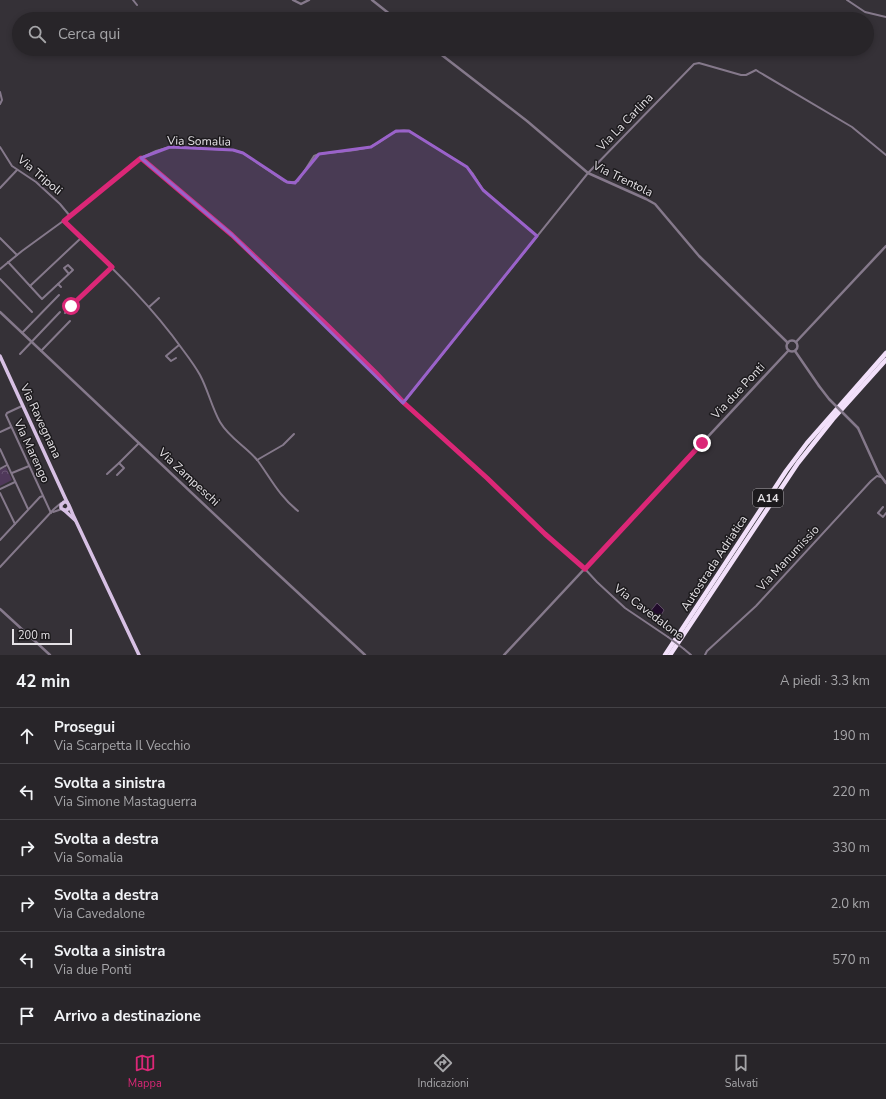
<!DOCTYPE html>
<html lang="it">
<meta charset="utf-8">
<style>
:root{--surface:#282529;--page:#302d31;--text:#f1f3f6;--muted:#a5a5a8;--line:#444246;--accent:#db2777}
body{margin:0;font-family:"Nunito Sans",sans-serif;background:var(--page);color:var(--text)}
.scale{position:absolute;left:12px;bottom:10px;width:60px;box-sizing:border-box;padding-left:4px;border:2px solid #e4e1e5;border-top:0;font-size:11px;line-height:14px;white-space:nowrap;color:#e4e1e5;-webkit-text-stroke:3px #1c1a1d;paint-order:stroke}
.stop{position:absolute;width:12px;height:12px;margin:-9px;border:3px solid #db2777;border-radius:50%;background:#fff}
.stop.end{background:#db2777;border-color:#fff;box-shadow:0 1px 4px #0008}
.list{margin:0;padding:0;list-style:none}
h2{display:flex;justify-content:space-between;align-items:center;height:52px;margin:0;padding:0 16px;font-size:17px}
h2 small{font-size:13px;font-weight:400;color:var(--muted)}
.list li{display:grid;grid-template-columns:26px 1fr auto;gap:12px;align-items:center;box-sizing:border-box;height:56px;padding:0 16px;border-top:1px solid var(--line)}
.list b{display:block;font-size:15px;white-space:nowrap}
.list p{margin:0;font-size:13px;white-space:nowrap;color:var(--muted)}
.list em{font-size:13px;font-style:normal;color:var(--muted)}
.icon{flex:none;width:22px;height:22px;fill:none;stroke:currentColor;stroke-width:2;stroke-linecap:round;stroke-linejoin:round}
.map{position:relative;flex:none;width:886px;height:655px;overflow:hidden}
.search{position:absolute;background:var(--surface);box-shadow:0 2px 6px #0003;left:12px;right:12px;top:12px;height:44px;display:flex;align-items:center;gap:10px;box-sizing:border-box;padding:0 14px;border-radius:22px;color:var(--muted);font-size:15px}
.sheet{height:388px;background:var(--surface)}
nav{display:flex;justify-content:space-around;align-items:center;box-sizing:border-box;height:56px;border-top:1px solid var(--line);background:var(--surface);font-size:11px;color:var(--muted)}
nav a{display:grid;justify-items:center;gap:2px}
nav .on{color:var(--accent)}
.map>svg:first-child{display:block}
</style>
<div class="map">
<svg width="886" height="655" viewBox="0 0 886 655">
<defs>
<pattern id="park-crowns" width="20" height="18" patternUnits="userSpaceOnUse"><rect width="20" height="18" fill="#4f385a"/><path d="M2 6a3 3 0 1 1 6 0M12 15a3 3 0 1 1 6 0" fill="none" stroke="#685472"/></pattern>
</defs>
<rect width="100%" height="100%" fill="#353137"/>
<polygon fill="url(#park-crowns)" points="6,467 12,480 0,486 0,470"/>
<polygon fill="#210b2b" stroke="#5c4b63" points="657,603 664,610 659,619 649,613"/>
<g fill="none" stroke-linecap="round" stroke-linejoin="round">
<g stroke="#85798b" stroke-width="2">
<polyline points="133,0 137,5"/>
<polyline points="847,0 865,12 886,17"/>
<polyline points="0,92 2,100 0,104"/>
<polyline points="0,147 12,166 36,182 60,204 70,216"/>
<polyline points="141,158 232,235 328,326 375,372 403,403 487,478 545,534 585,569 597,582 625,608 668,637"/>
<polyline points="0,188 17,170"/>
<path d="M64,221C106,262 149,302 183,350C189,358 195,366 200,375C208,390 212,408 220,422C230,439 247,447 258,461C271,479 280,497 298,511"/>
<polyline points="0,238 17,255"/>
<polyline points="8,262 42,299 73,270 68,265 64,268 69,274"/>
<path d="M0,269L22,251L70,216L141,158L156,151L170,147L233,150L243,153L284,181L290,183L298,181L314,156L319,154C331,152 363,151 372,146C386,140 392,128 409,131L467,167L473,174L483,190L537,236"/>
<polyline points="0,279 32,312"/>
<polyline points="58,284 61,287"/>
<polyline points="30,286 81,238"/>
<polyline points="149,307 159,298"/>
<polyline points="65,313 112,267"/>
<polyline points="22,333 59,295"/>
<polyline points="41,351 70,321"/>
<polyline points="20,354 60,312"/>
<polyline points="176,358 171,361 166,356 179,345"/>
<polyline points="403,403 588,173 694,64 699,63 741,75 746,75 756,70 759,72 852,127 886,155"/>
<polyline points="22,406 7,413 6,415 51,513"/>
<polyline points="0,432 11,427"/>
<polyline points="0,449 28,509"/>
<polyline points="257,460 283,445 294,434"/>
<polyline points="119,463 139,443"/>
<polyline points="0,469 7,465"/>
<polyline points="12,473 29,466"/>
<polyline points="107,474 119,463 124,468 117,475"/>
<polyline points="0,489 15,482"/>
<polyline points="0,493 15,524"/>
<polyline points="883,507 878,513 883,517 886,513"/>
<polyline points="53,512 62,509"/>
<polyline points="0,540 40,497 43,496"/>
<polyline points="0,567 54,509 61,503"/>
<polyline points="684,649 691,655"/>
<polyline points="705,655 707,651 756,606 871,481 877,476 881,477"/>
</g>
<g stroke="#85798b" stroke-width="2.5">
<polyline points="293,0 301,4 309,0"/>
<polyline points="372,0 396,19"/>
<polyline points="434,49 527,121 588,173 646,199 655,204 699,256 788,343"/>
<polyline points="0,312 266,563 365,655"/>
<circle cx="792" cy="346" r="5.5"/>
<polyline points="796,342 886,246"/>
<polyline points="795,351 819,386"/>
<polyline points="858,428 878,472 886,483"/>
<polyline points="0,609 50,655"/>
<polyline points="504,655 788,351"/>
</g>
<g stroke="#d7c0e4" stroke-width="3.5">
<polyline points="0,356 67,502"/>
<path d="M69,507L67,510H64L61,508V505L64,502H67C69,504 72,513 74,517L139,655"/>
<polyline points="64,510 75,520"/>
</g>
<g stroke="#f2e0fa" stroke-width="4.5">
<polyline points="665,655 786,471 807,443 886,353"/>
<polyline points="670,655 798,463 833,419 886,360"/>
</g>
<polyline stroke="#85798b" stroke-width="2" points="668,637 684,649"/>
<polyline stroke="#85798b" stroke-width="2.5" points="819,386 829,399 858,428"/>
</g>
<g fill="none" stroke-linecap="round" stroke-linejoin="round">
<polyline stroke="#db2777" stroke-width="5" points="71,306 112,267 64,221 141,158 232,235 328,326 375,372 403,402 487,478 545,534 585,569 702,443"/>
</g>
<path fill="#9a62ca" fill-opacity="0.2" stroke="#9a62ca" stroke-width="3" stroke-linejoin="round" d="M396,131H409L467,167L483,190L537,236L403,403L232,235L141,158L170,147L233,150L243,153L287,182L295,183L319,154L371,147Z"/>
<g text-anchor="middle" stroke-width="3" stroke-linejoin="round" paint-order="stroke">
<rect fill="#1c1a1d" stroke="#a8a5a9" stroke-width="1" x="753" y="489" width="30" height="18" rx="3"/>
<g font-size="11" font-weight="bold" fill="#e4e1e5">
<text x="768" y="502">A14</text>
</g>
<g font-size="12" fill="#e4e1e5" stroke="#1c1a1d">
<text transform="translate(625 122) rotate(-46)" y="4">Via La Carlina</text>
<text transform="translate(199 141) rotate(1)" y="4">Via Somalia</text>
<text transform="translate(40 175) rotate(40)" y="4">Via Tripoli</text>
<text transform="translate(623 179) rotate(26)" y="4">Via Trentola</text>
<text transform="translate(738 391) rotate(-47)" y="4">Via due Ponti</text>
<text transform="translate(41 421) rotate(65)" y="4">Via Ravegnana</text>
<text transform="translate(32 451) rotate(65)" y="4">Via Marengo</text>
<text transform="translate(189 477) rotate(43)" y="4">Via Zampeschi</text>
<text transform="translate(788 558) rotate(-47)" y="4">Via Manumissio</text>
<text transform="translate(714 563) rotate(-57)" y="4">Autostrada Adriatica</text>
<text transform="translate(649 612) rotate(37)" y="4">Via Cavedalone</text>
</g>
</g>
</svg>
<div class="scale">200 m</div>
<div class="stop" style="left:71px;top:306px"></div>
<div class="stop end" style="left:702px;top:443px"></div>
<div class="search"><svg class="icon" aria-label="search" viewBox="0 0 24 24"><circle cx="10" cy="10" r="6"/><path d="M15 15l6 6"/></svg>Cerca qui</div>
</div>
<section class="sheet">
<h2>42 min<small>A piedi · 3.3 km</small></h2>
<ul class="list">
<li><svg class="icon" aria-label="ahead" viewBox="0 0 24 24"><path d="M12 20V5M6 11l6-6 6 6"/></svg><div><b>Prosegui</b><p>Via Scarpetta Il Vecchio</p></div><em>190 m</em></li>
<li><svg class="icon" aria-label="left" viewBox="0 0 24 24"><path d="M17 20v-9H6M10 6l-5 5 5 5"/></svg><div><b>Svolta a sinistra</b><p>Via Simone Mastaguerra</p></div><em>220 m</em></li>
<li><svg class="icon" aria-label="right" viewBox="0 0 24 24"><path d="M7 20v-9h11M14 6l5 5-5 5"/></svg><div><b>Svolta a destra</b><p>Via Somalia</p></div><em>330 m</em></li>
<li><svg class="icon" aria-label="right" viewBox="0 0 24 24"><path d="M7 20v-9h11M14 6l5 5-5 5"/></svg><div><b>Svolta a destra</b><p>Via Cavedalone</p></div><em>2.0 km</em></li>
<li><svg class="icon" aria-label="left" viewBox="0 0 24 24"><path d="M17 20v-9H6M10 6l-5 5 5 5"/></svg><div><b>Svolta a sinistra</b><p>Via due Ponti</p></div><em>570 m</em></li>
<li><svg class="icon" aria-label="arrive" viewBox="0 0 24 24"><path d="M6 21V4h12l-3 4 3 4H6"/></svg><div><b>Arrivo a destinazione</b></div></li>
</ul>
</section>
<nav>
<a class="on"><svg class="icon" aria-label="map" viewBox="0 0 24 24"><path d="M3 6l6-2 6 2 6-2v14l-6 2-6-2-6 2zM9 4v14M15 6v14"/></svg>Mappa</a>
<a><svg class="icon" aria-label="directions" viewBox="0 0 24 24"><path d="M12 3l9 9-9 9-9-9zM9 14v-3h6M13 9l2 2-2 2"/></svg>Indicazioni</a>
<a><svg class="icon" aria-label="saved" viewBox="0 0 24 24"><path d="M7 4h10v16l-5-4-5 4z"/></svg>Salvati</a>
</nav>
